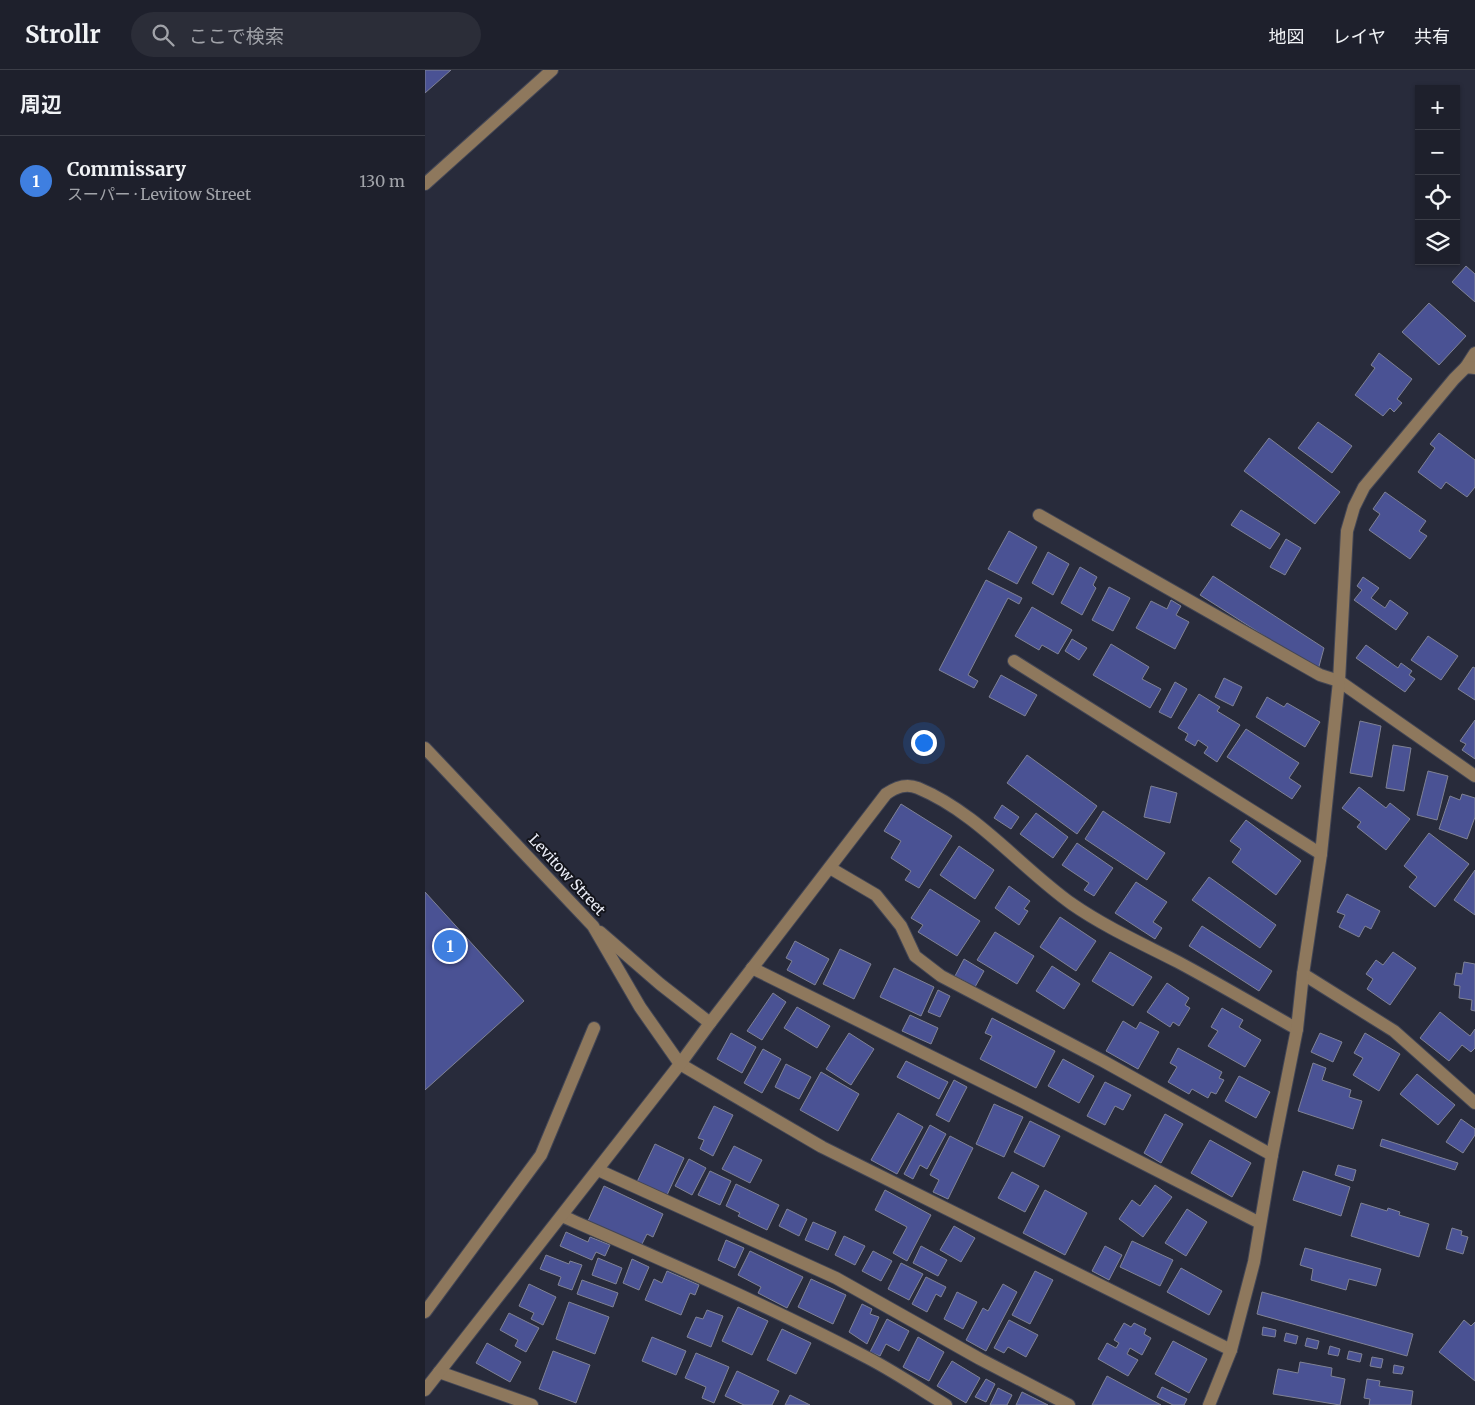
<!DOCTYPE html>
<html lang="ja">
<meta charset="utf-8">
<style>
:root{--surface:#1e202c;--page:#2b2d38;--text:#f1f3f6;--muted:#a1a3a9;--line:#3c3e48;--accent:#db2777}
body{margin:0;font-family:Merriweather,"Noto Sans JP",serif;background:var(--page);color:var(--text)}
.controls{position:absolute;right:15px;top:15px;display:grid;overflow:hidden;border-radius:0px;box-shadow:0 1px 4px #0004}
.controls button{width:45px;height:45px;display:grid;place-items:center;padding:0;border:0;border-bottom:1px solid var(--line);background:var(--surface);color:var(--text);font:25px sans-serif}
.you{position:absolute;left:498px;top:672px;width:18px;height:18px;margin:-12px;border:4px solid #fff;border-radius:50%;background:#1a73e8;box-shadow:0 0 0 8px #1a73e833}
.badge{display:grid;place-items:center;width:32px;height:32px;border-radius:50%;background:var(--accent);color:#fff;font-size:16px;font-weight:700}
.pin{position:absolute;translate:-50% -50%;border:2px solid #fff;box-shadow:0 1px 5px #0006}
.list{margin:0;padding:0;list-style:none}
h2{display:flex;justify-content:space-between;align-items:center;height:65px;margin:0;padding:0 20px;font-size:21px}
h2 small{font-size:16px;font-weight:400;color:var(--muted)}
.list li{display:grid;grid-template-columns:32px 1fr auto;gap:15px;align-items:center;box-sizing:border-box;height:90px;padding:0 20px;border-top:1px solid var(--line)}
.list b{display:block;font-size:19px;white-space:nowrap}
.list p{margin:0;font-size:16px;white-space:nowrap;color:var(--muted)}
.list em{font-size:16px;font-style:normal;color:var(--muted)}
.icon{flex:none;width:28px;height:28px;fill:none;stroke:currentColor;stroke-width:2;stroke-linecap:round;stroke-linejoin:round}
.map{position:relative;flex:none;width:1050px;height:1335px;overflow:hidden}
header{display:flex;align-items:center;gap:30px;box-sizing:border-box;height:70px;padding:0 25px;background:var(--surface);border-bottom:1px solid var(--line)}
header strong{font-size:24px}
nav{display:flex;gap:28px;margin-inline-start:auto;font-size:18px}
.search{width:350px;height:45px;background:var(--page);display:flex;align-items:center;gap:12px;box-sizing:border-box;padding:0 18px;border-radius:28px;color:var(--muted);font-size:19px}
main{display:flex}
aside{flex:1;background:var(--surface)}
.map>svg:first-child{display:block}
</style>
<header>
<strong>Strollr</strong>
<div class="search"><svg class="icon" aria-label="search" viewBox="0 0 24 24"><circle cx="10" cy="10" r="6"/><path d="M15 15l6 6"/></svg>ここで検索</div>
<nav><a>地図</a><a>レイヤ</a><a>共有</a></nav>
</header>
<main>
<aside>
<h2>周辺<small></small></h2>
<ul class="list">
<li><span class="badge" style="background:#3f7fe0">1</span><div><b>Commissary</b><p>スーパー · Levitow Street</p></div><em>130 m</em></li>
</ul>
</aside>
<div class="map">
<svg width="1050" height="1335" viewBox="0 0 1050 1335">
<rect width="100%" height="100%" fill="#282b3b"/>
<g fill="#4a5294" stroke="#7f8295">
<polygon points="0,0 26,0 0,23"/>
<polygon points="1041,196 1050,204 1050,232 1027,212"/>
<polygon points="1004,233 1041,266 1014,295 977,262"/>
<polygon points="954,283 987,309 972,329 977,333 969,342 965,338 958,346 930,325 950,298 946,295"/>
<polygon points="893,352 927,376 907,403 873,378"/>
<polygon points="1014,363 1050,390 1050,417 1042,427 1021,412 1016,419 993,402 1010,378 1005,374"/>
<polygon points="844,368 915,422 890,454 819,401"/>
<polygon points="960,422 1001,451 994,461 1002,466 985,489 944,460 955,444 948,439"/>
<polygon points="816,440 855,464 845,479 806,455"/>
<polygon points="584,461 612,477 592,514 563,499"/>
<polygon points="861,469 876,478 860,505 845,497"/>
<polygon points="623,482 644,494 628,525 607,513"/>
<polygon points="655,497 672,507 668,515 671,518 657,545 636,533"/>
<polygon points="788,506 899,578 893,600 775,525"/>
<polygon points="938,507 954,518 946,528 960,538 965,530 983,543 971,560 929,530 937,520 932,516"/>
<polygon points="561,510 597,528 594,534 583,528 543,605 553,611 549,618 514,600"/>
<polygon points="684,517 705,528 688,561 667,550"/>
<polygon points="746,530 756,536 751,545 764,552 750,579 711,558 726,531 742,539"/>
<polygon points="607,537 647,560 633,584 617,575 614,580 590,566"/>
<polygon points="1003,566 1033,586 1016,610 986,590"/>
<polygon points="647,569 662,578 654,590 640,581"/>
<polygon points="686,574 724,597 717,609 736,619 725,638 668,605"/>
<polygon points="941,575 973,598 976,593 987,601 984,605 990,609 980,622 931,588"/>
<polygon points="1048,597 1050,598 1050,630 1033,619"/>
<polygon points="576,605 612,625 600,646 564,627"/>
<polygon points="799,608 817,617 808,636 790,627"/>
<polygon points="750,612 762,619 746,648 734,642"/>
<polygon points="774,624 795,637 792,641 815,655 792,692 779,683 783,677 773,670 770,676 760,670 763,664 753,658"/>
<polygon points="842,627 859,637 862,633 895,652 880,677 831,647"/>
<polygon points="1050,650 1050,689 1037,680 1041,674 1035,671"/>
<polygon points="935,651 956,656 947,707 925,703"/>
<polygon points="821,659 874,693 864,708 876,716 867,729 802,687"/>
<polygon points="968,675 986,678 979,721 961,718"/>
<polygon points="602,685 672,736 652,764 582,713"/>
<polygon points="1003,701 1023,706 1012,750 992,745"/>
<polygon points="726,716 752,723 745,753 719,747"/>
<polygon points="934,717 961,738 965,733 985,749 961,780 932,757 936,752 917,738"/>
<polygon points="1037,724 1050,728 1050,747 1042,769 1014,759 1025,726 1035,730"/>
<polygon points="476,734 527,766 494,818 480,810 486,801 466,788 476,771 459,761"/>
<polygon points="577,735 594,747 586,759 569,748"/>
<polygon points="678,741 740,783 722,810 660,769"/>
<polygon points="611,743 643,767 628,788 595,764"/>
<polygon points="821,750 876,791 851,825 807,792 816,779 805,771"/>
<polygon points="1004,763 1044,794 1010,837 984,817 992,807 979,796"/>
<polygon points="652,773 688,798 669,826 659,820 664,813 637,795"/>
<polygon points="534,776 569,800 550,829 515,805"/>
<polygon points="1050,800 1050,845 1029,830"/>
<polygon points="784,807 851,855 835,878 767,830"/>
<polygon points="711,812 742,832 728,852 737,858 730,869 690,843"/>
<polygon points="584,816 605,831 599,839 603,841 594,855 570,838"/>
<polygon points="505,819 555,851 532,886 493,862 498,855 486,848"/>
<polygon points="0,822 99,931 0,1020"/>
<polygon points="922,824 955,841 946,859 940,856 934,867 914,857 920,845 912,842"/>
<polygon points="635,847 671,871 651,901 615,877"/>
<polygon points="777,856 847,901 834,921 764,876"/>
<polygon points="570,862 609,886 592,914 552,890"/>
<polygon points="370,871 404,889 390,915 362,900 367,891 361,888"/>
<polygon points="415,879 446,894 429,929 398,914"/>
<polygon points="685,882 727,907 708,936 667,911"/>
<polygon points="968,882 991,898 965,935 942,919 948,909 941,904 951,890 958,895"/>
<polygon points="539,889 559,901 550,917 530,906"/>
<polygon points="1039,892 1050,894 1050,941 1046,940 1047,930 1034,928 1035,916 1029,915 1031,903 1037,904"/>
<polygon points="627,896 655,914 639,939 611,921"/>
<polygon points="469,898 509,917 496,946 455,927"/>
<polygon points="742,913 764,928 760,935 765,938 754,956 748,952 745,957 722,942"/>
<polygon points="513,920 525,926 515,947 503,942"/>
<polygon points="348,923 361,932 337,970 322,961"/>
<polygon points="372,937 405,956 392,978 359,958"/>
<polygon points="797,938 818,950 814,957 836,970 820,997 783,976 793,961 786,957"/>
<polygon points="1015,942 1045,966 1050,959 1050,978 1046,982 1037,975 1024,991 995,968"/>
<polygon points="485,945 513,958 506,974 477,961"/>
<polygon points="567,948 630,981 611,1018 555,989 567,966 560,963"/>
<polygon points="698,951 711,959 715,952 734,962 713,999 681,981"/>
<polygon points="306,963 331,977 317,1003 292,989"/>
<polygon points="424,963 449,979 426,1015 401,999"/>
<polygon points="895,963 917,972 908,992 886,982"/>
<polygon points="940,963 975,984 954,1021 928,1005 938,988 929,983"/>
<polygon points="753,978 797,1002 794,1008 799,1010 791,1024 786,1022 783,1028 767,1019 764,1024 743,1012 752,997 745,993"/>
<polygon points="338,979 356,989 337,1023 319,1013"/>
<polygon points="638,989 669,1006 654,1033 623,1016"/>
<polygon points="481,991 523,1012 514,1029 472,1007"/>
<polygon points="888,993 901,998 897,1010 926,1020 924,1027 937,1031 928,1059 873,1041"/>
<polygon points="361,994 386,1007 374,1029 350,1017"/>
<polygon points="396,1002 434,1024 413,1061 375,1040"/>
<polygon points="992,1004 1030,1035 1013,1055 975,1024"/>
<polygon points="814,1006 845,1022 831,1048 800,1031"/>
<polygon points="529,1010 542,1017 524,1052 511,1045"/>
<polygon points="680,1012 706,1025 698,1040 690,1036 680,1055 662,1046"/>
<polygon points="569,1034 598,1047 579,1087 551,1074"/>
<polygon points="289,1036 308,1045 288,1086 275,1079 279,1070 273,1068"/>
<polygon points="473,1043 498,1057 472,1104 446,1090"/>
<polygon points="740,1044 758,1054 736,1093 719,1083"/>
<polygon points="1036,1049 1050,1059 1050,1065 1038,1083 1021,1072"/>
<polygon points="605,1051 635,1066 619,1097 589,1082"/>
<polygon points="505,1055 521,1064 502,1099 495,1095 488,1109 479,1104"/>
<polygon points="525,1066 548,1078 523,1129 508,1122 514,1110 505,1105"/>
<polygon points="957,1069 1033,1093 1030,1100 955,1076"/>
<polygon points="785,1070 826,1093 807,1127 766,1103"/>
<polygon points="230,1074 259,1088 242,1125 212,1112"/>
<polygon points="309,1076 337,1090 325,1113 297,1099"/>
<polygon points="264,1089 281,1098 267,1125 250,1116"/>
<polygon points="913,1095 931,1100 928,1111 910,1105"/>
<polygon points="285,1101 306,1111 295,1135 273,1125"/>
<polygon points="878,1101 925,1117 916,1146 868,1130"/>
<polygon points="587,1102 614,1116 600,1142 573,1128"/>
<polygon points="311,1114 354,1135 342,1160 313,1146 315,1143 301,1136"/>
<polygon points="730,1115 747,1127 718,1167 694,1149 707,1130 715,1136"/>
<polygon points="179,1116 238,1144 228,1167 222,1164 216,1176 163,1151"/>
<polygon points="460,1120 506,1145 482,1191 468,1183 482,1157 450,1140"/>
<polygon points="620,1120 662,1143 640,1185 598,1163"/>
<polygon points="936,1133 962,1141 963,1138 975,1142 974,1145 1004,1154 994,1187 926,1166"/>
<polygon points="362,1139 382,1149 374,1166 354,1156"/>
<polygon points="762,1139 782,1152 761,1186 740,1173"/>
<polygon points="388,1152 411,1162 403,1180 380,1170"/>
<polygon points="529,1156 550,1168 536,1192 515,1180"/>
<polygon points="1027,1158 1037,1161 1036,1165 1043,1167 1038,1184 1021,1179"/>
<polygon points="141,1162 163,1172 165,1167 185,1175 180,1186 171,1182 167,1190 135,1176"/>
<polygon points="419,1166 440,1176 430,1195 410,1185"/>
<polygon points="301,1170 319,1178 310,1198 293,1190"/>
<polygon points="707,1171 748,1190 735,1216 695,1197"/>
<polygon points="496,1176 522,1190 513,1206 488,1193"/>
<polygon points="680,1176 697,1185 684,1210 667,1201"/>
<polygon points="880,1178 956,1199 951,1216 924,1209 921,1220 886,1210 888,1199 875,1195"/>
<polygon points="325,1181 378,1207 362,1238 333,1223 336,1217 313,1205"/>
<polygon points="448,1181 467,1191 456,1211 437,1201"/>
<polygon points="121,1185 144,1194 145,1191 157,1195 147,1220 133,1215 136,1207 115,1199"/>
<polygon points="173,1188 197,1198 191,1214 167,1205"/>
<polygon points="207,1189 224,1197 214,1220 198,1213"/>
<polygon points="476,1193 498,1204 484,1230 463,1219"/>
<polygon points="756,1198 797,1221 784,1245 742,1222"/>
<polygon points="242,1201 274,1215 270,1225 265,1223 256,1245 220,1230 229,1209 237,1213"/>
<polygon points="610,1201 628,1210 605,1254 587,1245"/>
<polygon points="501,1207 521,1217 516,1227 511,1224 502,1242 487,1234"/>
<polygon points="386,1209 421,1225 408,1254 373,1237"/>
<polygon points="157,1210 193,1223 188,1237 152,1224"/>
<polygon points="104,1214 131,1227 118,1255 106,1249 109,1243 94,1236"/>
<polygon points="578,1214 592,1222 561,1281 541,1270 558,1238 563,1241"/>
<polygon points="532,1222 552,1232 538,1259 519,1249"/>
<polygon points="837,1222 988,1264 982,1286 832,1244"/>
<polygon points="144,1232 184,1247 170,1284 131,1269"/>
<polygon points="437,1234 447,1239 445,1244 454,1247 442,1274 424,1262"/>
<polygon points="313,1237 343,1251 327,1285 297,1271"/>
<polygon points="282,1240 298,1246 286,1277 262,1267 271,1247 278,1249"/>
<polygon points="84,1243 114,1258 101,1282 90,1276 93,1270 75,1260"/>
<polygon points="462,1249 484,1261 474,1281 461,1274 455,1286 445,1282"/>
<polygon points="584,1250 613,1265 601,1287 583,1277 579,1283 569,1278"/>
<polygon points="1039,1250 1046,1256 1050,1252 1050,1311 1014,1282"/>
<polygon points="699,1253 706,1257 709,1253 721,1259 719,1264 726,1268 717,1285 705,1278 702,1284 713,1290 703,1306 673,1289 682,1273 691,1278 694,1273 689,1270"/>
<polygon points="838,1257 851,1260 850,1267 837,1265"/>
<polygon points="357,1259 386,1273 371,1304 342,1290"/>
<polygon points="861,1263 873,1266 871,1274 859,1271"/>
<polygon points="227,1267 261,1281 251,1305 217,1291"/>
<polygon points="493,1267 519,1282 504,1311 478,1297"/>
<polygon points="882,1268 894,1271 892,1279 880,1276"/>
<polygon points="748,1271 782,1289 764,1323 730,1304"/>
<polygon points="62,1273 96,1292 85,1312 51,1293"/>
<polygon points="905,1276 915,1279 913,1286 903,1284"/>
<polygon points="128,1281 165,1295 151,1333 114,1319"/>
<polygon points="924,1281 937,1284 935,1292 922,1289"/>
<polygon points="271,1283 304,1297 289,1333 277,1328 281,1317 260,1308"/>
<polygon points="947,1287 958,1289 956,1298 945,1296"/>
<polygon points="527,1291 555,1308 541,1333 512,1316"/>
<polygon points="875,1292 907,1298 906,1306 920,1309 915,1335 848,1324 853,1299 873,1303"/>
<polygon points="969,1295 979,1297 977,1304 968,1303"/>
<polygon points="312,1301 354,1321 347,1335 319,1335 300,1326"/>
<polygon points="682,1306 736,1335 667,1335"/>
<polygon points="561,1309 570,1314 561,1332 550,1327"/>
<polygon points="942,1309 955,1311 954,1316 988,1321 986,1335 944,1335 945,1329 939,1328"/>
<polygon points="737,1317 762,1329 759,1335 748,1335 732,1327"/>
<polygon points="573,1318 587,1325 582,1335 565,1335"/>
<polygon points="597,1322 623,1335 591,1335"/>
<polygon points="365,1325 385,1335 360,1335"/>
</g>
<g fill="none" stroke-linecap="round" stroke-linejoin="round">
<defs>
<g id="minor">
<polyline points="0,114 127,0"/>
<polyline points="1041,297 1050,283"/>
<polyline points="614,445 895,605 914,611 1050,706"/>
<polyline points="589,591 896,784"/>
<polyline points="0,678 168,856 215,937 255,994 397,1077 806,1280"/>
<polyline points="405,798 451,825 476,856 490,886 516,906 678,991 847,1085"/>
<polyline points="175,862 235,914 285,953"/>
<polyline points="327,898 590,1028 835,1153"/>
<polyline points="878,904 969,961 1050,1033"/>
<polyline points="173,1100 411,1208 555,1289 644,1335"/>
<path d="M137,1146C240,1191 344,1236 443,1288C470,1302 495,1319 521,1335"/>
<polyline points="0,1242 116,1085 169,958"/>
<polyline points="14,1302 107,1335"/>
<path d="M0,1320L255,994L285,953L461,724C471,717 481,713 493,718C553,743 595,797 647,834C680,857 718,874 753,892C794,914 833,937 872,959"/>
<polyline points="784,1335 806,1280 829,1192 847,1085 872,959 878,904 896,784 914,611 922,461 929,437 939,417 1029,309 1041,297 1050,298"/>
</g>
</defs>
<use href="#minor" stroke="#434655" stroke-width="14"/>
<use href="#minor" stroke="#8e785d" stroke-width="12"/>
</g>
<g text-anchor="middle" stroke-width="4" stroke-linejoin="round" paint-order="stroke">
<g font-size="15" fill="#eaecf6" stroke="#13141b">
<text transform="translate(142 805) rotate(47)" y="5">Levitow Street</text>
</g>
</g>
</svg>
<div class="controls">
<button>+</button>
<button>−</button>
<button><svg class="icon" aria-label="locate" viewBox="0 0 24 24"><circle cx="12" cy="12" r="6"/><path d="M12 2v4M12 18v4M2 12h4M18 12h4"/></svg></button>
<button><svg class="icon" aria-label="layers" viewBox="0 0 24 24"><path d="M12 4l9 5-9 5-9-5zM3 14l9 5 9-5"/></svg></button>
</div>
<div class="you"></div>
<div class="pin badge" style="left:25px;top:876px;background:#3f7fe0">1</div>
</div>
</main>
